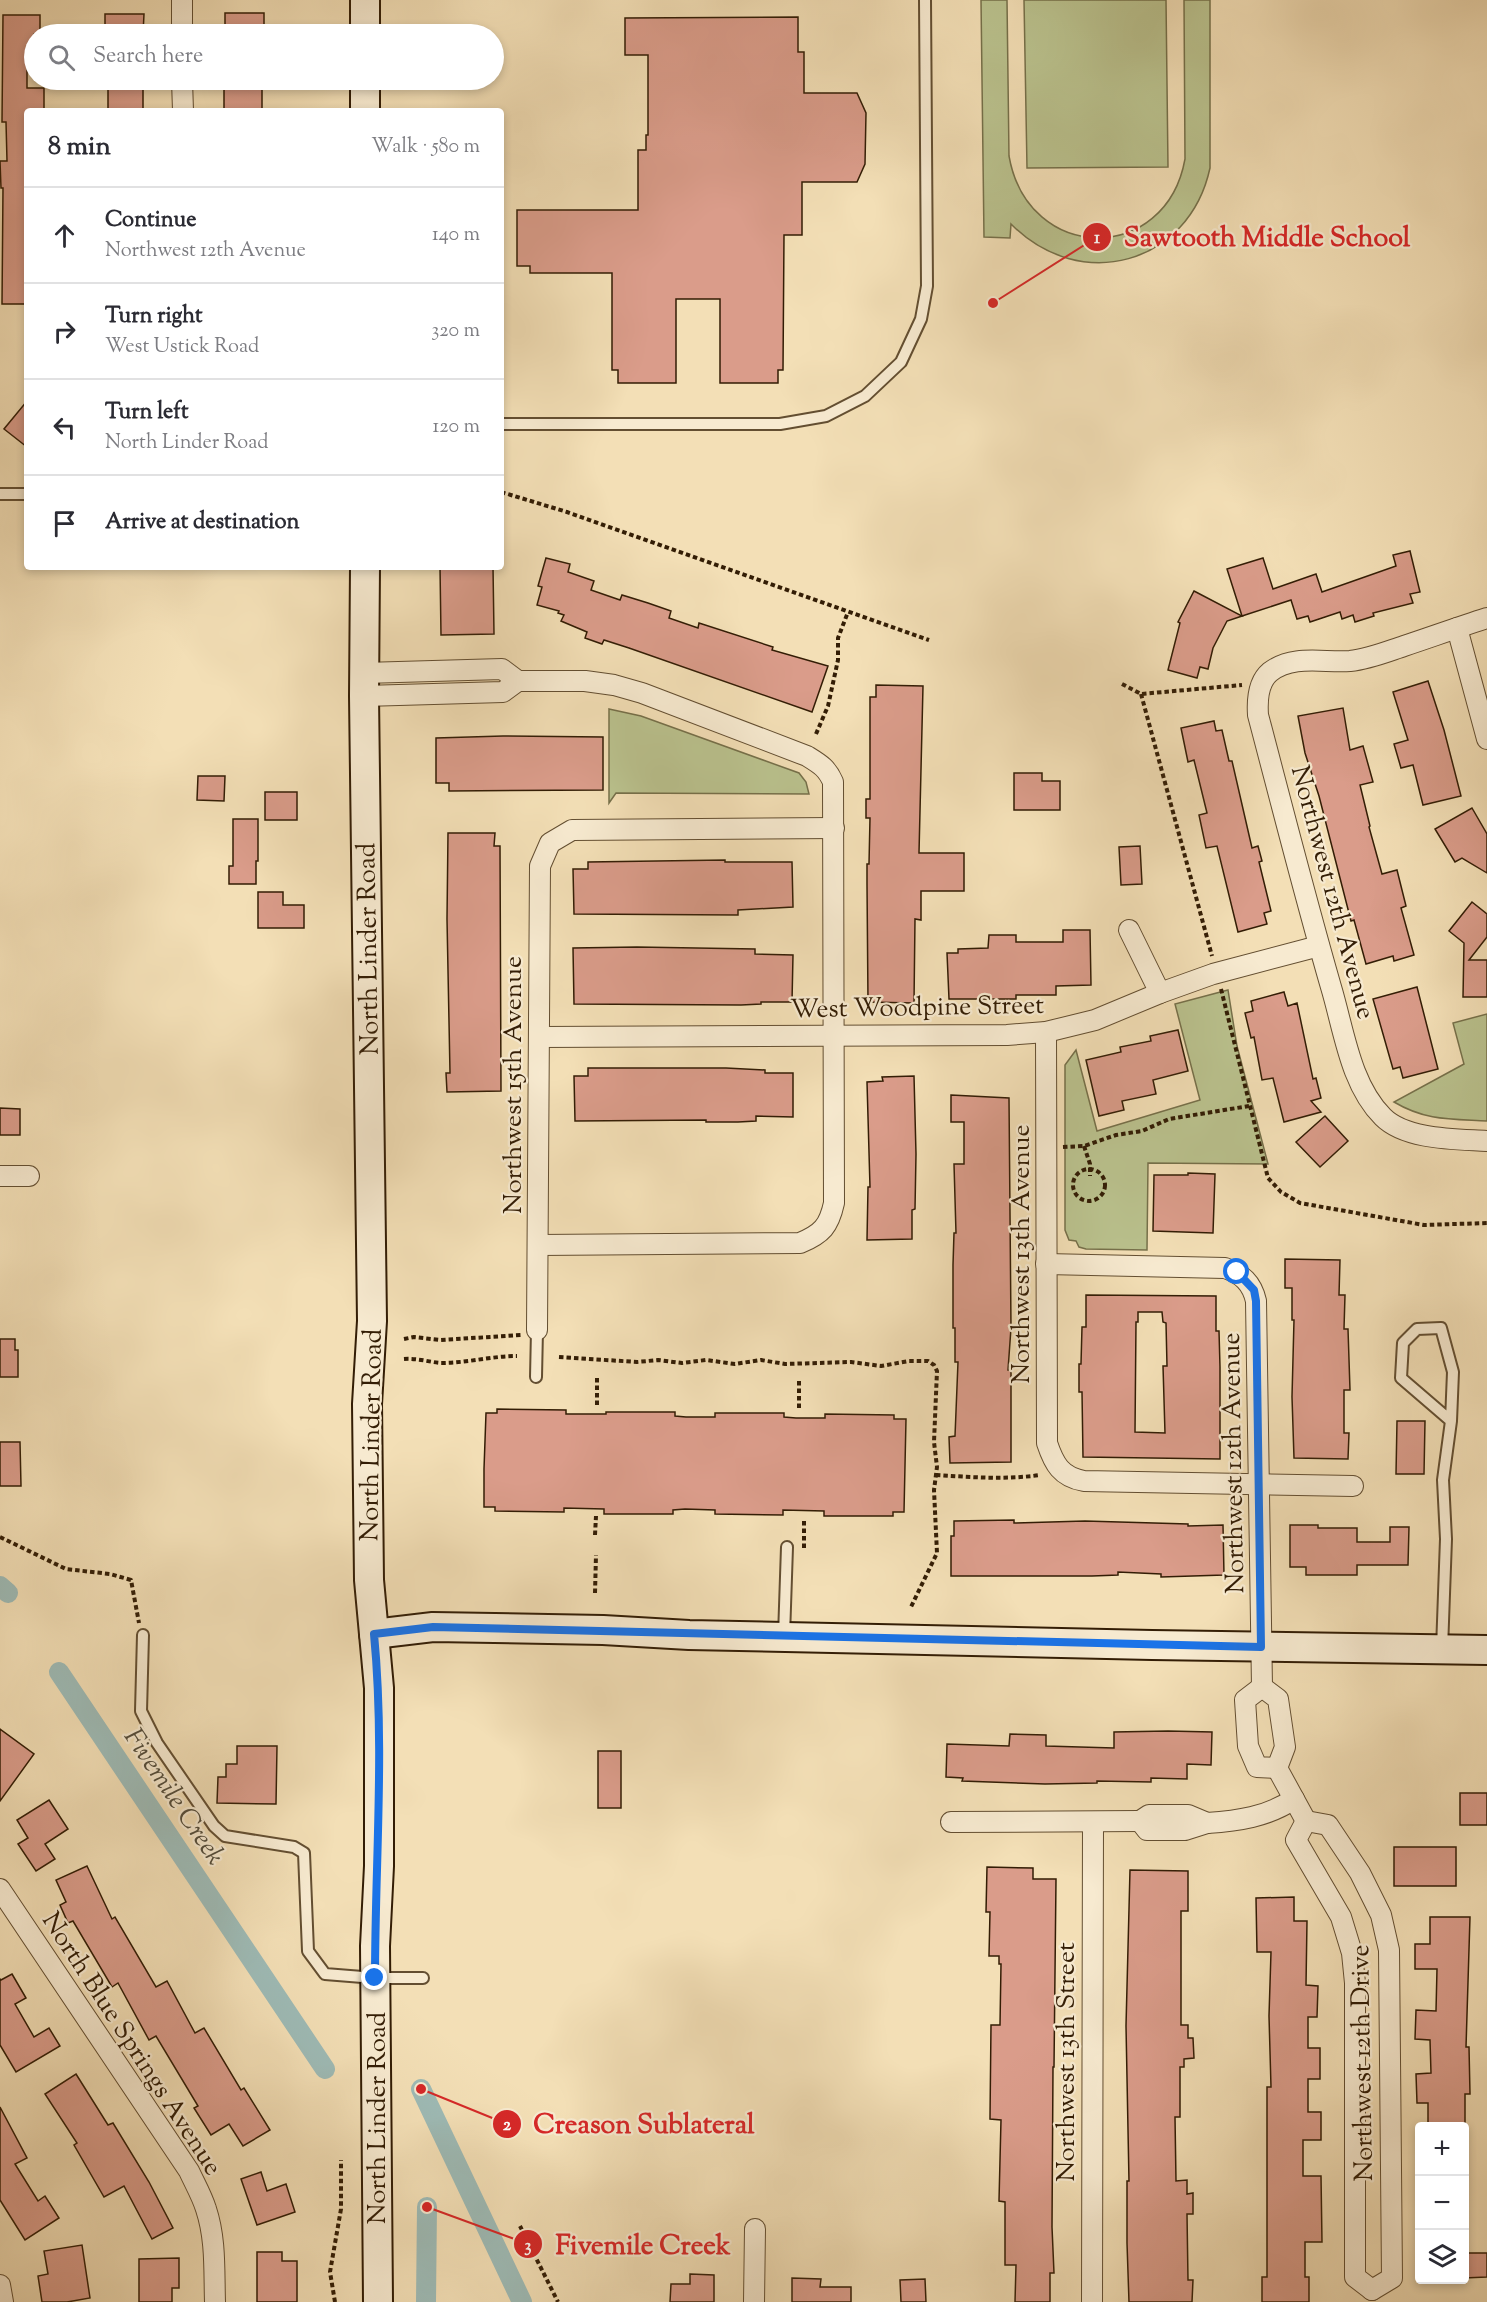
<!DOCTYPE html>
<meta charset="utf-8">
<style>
:root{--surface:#fff;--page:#f2f2f3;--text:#2b2b33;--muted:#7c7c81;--line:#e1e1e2}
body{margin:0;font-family:"Sorts Mill Goudy",serif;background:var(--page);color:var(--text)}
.controls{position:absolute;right:18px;bottom:18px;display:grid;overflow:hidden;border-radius:6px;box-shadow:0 3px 9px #0003}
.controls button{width:54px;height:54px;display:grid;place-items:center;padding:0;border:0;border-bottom:2px solid var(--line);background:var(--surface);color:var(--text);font:30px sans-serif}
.stop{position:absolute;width:18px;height:18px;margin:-14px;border:4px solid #1a73e8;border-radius:50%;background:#fff}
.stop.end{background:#1a73e8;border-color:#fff;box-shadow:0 2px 6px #0008}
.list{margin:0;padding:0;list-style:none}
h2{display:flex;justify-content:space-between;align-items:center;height:78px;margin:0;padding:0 24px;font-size:26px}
h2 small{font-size:20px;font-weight:400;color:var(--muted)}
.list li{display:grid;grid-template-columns:39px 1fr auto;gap:18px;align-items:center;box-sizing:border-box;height:96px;padding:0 24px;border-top:2px solid var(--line)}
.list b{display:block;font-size:22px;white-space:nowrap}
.list p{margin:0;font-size:20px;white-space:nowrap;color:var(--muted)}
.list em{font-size:20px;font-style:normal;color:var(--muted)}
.icon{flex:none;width:33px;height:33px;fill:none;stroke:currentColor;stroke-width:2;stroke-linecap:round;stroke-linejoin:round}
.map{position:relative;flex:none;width:1487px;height:2302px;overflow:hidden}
.search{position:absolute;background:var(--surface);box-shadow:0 3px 9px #0003;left:24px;top:24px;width:480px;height:66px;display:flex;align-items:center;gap:15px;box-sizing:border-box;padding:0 21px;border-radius:33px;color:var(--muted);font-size:22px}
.panel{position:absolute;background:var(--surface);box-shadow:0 3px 9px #0003;left:24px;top:108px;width:480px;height:462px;border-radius:6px}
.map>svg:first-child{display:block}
</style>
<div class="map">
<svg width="1487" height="2302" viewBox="0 0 1487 2302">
<rect width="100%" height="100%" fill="#f3dfb6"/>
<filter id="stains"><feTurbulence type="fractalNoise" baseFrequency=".00333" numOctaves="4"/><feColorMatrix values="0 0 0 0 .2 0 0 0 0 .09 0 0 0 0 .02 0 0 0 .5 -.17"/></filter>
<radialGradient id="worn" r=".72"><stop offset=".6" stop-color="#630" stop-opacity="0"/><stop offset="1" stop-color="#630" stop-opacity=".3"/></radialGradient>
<g fill="#bac28e" stroke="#76704a" stroke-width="1.5">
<path d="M981,0H1007L1009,156C1028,264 1166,265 1185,159L1184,0H1210V168C1189,265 1080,294 1011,224L1010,238L984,237Z"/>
<polygon points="1024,0 1166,0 1168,167 1027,168"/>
<polygon points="609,709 641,716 799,773 806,782 809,794 616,793 609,803"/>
<polygon points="1228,990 1237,1046 1268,1164 1148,1163 1147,1250 1086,1249 1079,1247 1076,1241 1069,1240 1065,1230 1065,1065 1076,1050 1097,1131 1200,1100 1175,1004"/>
<path d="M1487,1014V1121C1451,1119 1426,1121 1394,1102L1464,1064L1453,1023Z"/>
</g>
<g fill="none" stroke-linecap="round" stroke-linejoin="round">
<g stroke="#9ebbb6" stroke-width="20">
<polyline points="0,1586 8,1593"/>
<polyline points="59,1672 325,2069"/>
<polyline points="421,2089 522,2302"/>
<polyline points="426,2302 427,2207"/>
</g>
</g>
<g fill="#da9c8a" stroke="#331d05" stroke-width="1.5" fill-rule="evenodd">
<rect x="225" y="13" width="39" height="21"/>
<polygon points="105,14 144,14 143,34 105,34"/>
<polygon points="3,15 40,15 40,34 34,34 34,51 27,51 27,88 44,88 44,111 27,111 27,304 2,304 3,188 1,188 0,161 7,161 6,122 2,122"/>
<polygon points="798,17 798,52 804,52 804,93 857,93 866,113 865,164 857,182 802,182 802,235 784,235 783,370 778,370 778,383 720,383 720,299 676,299 676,383 618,383 618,370 612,370 612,273 530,273 530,266 517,266 517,210 638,210 638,150 646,150 646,135 648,135 648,55 625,55 625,18"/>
<rect x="108" y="80" width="35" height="31"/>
<polygon points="224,80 262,82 262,111 224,111"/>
<polygon points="27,401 27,447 4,429"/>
<polygon points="1410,551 1420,592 1410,594 1413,603 1373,613 1374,616 1355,622 1353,615 1342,619 1340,612 1310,622 1308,616 1297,619 1291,600 1242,616 1227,569 1263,558 1273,589 1316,574 1322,592 1396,566 1393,555"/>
<polygon points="546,558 570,564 568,572 594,581 591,590 620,600 622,595 648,603 671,611 669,618 698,628 699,623 773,647 772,650 828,666 812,712 629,648 604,640 602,644 585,638 587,632 561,621 564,615 558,613 559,611 537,605 542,587 538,586"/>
<polygon points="440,567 493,567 494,634 441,635"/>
<polygon points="1194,591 1242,616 1227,621 1213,648 1208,669 1200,667 1197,678 1168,670 1180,623 1178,622"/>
<polygon points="1428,681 1444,730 1461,796 1423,805 1413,765 1401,768 1394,744 1408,740 1393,692"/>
<polygon points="876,685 923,686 919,853 964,853 964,891 921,891 921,920 915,919 914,1003 868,1002 867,884 867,864 869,864 870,818 866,818 866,799 870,799 870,697 876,697"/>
<polygon points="1343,708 1350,750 1363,746 1373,782 1360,785 1370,826 1369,827 1382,874 1397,870 1406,906 1401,908 1414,955 1394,961 1393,956 1366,964 1354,920 1351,921 1319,796 1305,753 1298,716"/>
<polygon points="1214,721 1216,731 1222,730 1229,761 1232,761 1252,848 1258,846 1262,861 1259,862 1271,911 1264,913 1267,924 1238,932 1217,846 1206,848 1199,815 1207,813 1194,760 1188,762 1181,728"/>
<polygon points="503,736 603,737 603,790 449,791 449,783 436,783 436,738"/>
<polygon points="1014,773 1042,773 1042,781 1060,781 1060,810 1014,810"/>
<polygon points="198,776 225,776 224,801 197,800"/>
<rect x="265" y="792" width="32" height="28"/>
<polygon points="1472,808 1487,834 1487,873 1462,858 1455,862 1435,829"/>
<polygon points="233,819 258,819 258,861 256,861 256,884 229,884 229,866 233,866"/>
<polygon points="448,833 495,833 494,846 500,846 501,1091 447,1092 446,1073 450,1073 447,919"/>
<polygon points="1140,846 1142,884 1121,885 1119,847"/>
<polygon points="725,860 725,862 792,862 793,907 738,910 738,915 574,914 573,869 588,869 588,862"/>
<polygon points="258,892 283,892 283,905 304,905 304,928 258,928"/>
<polygon points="1472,902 1487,914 1487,937 1469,960 1487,960 1487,997 1463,997 1464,943 1449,931"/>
<polygon points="1063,930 1090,930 1091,985 1056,986 1056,995 1016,995 1016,999 949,999 947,953 958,953 958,949 988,948 989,935 1016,935 1016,942 1063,942"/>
<polygon points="637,947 755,949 755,954 793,955 792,1002 761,1002 761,1004 741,1005 574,1004 573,948"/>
<polygon points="1417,987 1438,1069 1403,1078 1400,1067 1393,1069 1373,999"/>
<polygon points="1284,992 1288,1006 1297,1003 1313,1079 1316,1078 1321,1098 1311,1101 1321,1112 1284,1122 1273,1078 1262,1080 1254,1037 1251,1038 1245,1013 1253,1011 1251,1001"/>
<polygon points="1178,1030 1188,1071 1153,1080 1156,1094 1122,1101 1124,1110 1099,1116 1086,1060 1121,1052 1120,1047 1151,1041 1150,1036"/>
<polygon points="588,1068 726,1068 765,1070 765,1073 793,1073 793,1117 756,1116 756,1121 738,1122 706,1122 706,1120 575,1121 574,1076 588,1076"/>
<polygon points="914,1076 916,1154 915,1209 912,1210 912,1239 867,1240 868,1187 870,1187 867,1082 883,1081 882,1077"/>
<polygon points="951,1095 1009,1098 1011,1328 1008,1370 1011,1370 1011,1462 950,1463 949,1437 955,1436 958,1362 955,1362 955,1328 953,1328 953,1265 954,1233 956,1233 954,1164 964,1164 964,1122 951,1122"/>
<polygon points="0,1108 20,1109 20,1135 0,1135"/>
<polygon points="1325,1116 1348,1141 1320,1167 1296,1142"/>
<polygon points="1188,1173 1215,1174 1213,1233 1153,1231 1154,1175 1188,1175"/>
<polygon points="1285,1259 1340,1260 1339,1295 1345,1295 1344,1329 1348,1329 1350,1390 1344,1390 1344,1433 1349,1433 1348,1459 1294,1458 1292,1397 1294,1320 1292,1320 1292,1288 1285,1288"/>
<path d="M1086,1295L1216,1296V1331H1219L1220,1367V1459L1083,1457L1082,1392H1079V1364H1081L1082,1327H1086ZM1138,1312H1162L1163,1322L1166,1323L1167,1366H1163L1165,1433L1135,1432L1136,1322H1138Z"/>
<polygon points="0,1339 15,1339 15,1350 18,1350 18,1377 0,1377"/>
<polygon points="497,1409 566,1410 566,1414 606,1414 606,1412 675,1412 675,1416 686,1417 715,1417 715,1413 784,1413 784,1417 796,1418 825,1418 825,1414 894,1415 894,1419 906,1419 904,1512 893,1512 893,1516 824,1516 824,1511 783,1510 783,1515 715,1514 715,1510 685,1509 673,1510 673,1514 604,1514 604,1509 564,1508 564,1512 495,1511 495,1507 484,1507 484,1469 486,1413 497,1413"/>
<polygon points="1397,1421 1425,1421 1424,1474 1396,1474"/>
<polygon points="0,1442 20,1442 21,1486 0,1486"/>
<polygon points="1014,1520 1014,1523 1085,1521 1188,1524 1188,1526 1223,1525 1224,1575 1161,1577 1161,1574 1118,1572 1118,1575 1092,1576 951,1576 951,1536 954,1536 954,1521"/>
<polygon points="1290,1525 1318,1525 1318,1528 1357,1528 1357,1542 1390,1542 1390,1527 1409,1527 1408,1565 1357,1565 1357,1575 1306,1575 1306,1567 1290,1567"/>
<polygon points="0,1729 34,1754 0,1801"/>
<polygon points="1168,1731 1212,1732 1211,1765 1187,1764 1187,1779 1151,1778 1151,1782 1097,1781 1097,1783 1045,1784 962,1781 963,1778 946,1777 947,1744 1009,1746 1010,1734 1046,1735 1046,1746 1114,1748 1114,1732"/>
<polygon points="237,1746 277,1746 276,1804 217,1803 218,1777 226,1777 226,1764 237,1764"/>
<rect x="598" y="1751" width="23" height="57"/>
<rect x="1460" y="1793" width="27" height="32"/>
<polygon points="49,1800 68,1829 45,1844 55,1859 36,1871 18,1844 28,1838 17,1820"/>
<rect x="1394" y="1847" width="62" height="39"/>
<polygon points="87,1866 112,1919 115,1917 156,1987 167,1981 195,2033 204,2028 241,2090 244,2088 270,2130 243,2146 229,2124 211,2135 194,2108 198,2106 156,2036 149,2040 118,1983 112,1987 73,1921 68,1923 60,1905 66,1902 56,1880"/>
<polygon points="987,1867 1033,1868 1033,1879 1056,1879 1054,2067 1053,2067 1052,2227 1054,2273 1050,2273 1050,2302 1015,2302 1016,2265 1005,2265 1005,2202 999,2201 1001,2120 990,2119 991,2025 1000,2025 1001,1964 999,1964 999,1956 989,1956 990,1912 986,1912"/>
<polygon points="1130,1870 1188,1871 1188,1911 1181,1911 1181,2025 1188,2025 1188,2038 1193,2038 1194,2058 1184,2059 1184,2067 1180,2067 1180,2117 1175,2117 1176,2181 1187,2180 1187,2194 1193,2193 1193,2214 1187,2214 1188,2280 1193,2280 1192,2302 1129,2302 1127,2243 1127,2181 1129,2181 1126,2026"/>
<polygon points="1294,1897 1294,1921 1307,1921 1306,1985 1318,1986 1317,2017 1308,2017 1308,2048 1320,2048 1320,2079 1308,2079 1308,2112 1321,2112 1321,2140 1303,2140 1303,2176 1321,2176 1322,2242 1305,2242 1305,2277 1309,2277 1309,2302 1262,2302 1262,2277 1267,2277 1267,2087 1271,2087 1269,2016 1271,1952 1257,1952 1256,1898"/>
<polygon points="1430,1917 1470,1917 1466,2047 1469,2047 1470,2094 1465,2094 1465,2127 1428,2127 1428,2103 1417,2103 1416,2074 1431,2073 1430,2040 1415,2039 1416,2010 1436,2011 1437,1969 1415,1969 1415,1944 1430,1944"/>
<polygon points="12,1974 26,1998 15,2004 34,2037 49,2028 60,2046 16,2072 0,2045 0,1979 1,1980"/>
<polygon points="76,2074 108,2125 113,2123 149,2182 173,2228 152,2239 124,2186 104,2197 74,2145 77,2143 45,2094"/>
<polygon points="0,2107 27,2158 15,2164 38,2201 45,2196 59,2218 25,2240 0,2200"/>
<polygon points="261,2172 267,2191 286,2184 295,2212 257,2225 241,2179"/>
<polygon points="82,2245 90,2298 67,2302 42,2302 38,2276 48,2274 44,2251"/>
<polygon points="257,2252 282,2252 282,2261 297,2261 297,2302 257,2302"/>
<polygon points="1464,2253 1487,2253 1487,2277 1464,2278"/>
<polygon points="179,2258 179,2288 172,2288 172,2302 139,2302 139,2259"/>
<polygon points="690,2274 714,2275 714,2302 670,2302 671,2284 690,2284"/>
<polygon points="792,2278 821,2279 820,2287 851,2287 851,2302 792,2302"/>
<polygon points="925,2279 926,2302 901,2302 900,2280"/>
</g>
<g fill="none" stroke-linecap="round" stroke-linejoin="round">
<defs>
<g id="lane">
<polyline points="501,424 780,424 826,416 865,396 901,362 921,319 927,286 925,0"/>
<polyline points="0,494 27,494"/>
<polyline points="536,1377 537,1330"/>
<polyline points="143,1635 141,1711 157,1743 214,1826 225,1836 294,1847 304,1853 308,1951 325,1974 375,1978 423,1978"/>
<polyline points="784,1636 787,1547"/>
<polyline points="1442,1649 1446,1539 1443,1480 1451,1421 1453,1372 1441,1328 1417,1329 1403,1343 1401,1378 1451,1421"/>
</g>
<g id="street">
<polyline points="182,0 182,34"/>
<polyline points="182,80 183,111"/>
<path d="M1487,618C1459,627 1431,637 1404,646C1386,652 1369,659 1350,661C1324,663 1293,654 1270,672C1258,682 1257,700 1258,715C1282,806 1305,897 1331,987C1344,1030 1350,1084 1383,1117C1406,1140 1456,1139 1487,1141"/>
<polyline points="1457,628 1487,739"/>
<path d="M364,673L502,669L518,681H585L614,685L642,693L807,756C820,764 827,768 833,782L834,1203C829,1226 822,1234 800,1243L538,1245"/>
<polyline points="364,696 503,692 518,681"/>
<polyline points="1129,930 1160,993"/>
<path d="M1046,1032L1047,1443C1054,1464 1061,1477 1084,1481L1353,1486"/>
<polyline points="539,1037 1007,1035 1046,1032 1095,1020 1160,993 1213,974 1319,946"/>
<polyline points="0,1176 29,1176"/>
<path d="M1046,1264L1225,1268C1242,1274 1252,1283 1256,1301L1262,1687"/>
<polyline points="537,1330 540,866 550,843 572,830 834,828"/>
<polyline points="1262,1687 1278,1699 1285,1747 1277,1768 1306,1821"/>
<polyline points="1262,1687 1245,1700 1248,1746 1257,1767 1277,1768"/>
<polygon points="1149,1815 1188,1815 1207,1823 1185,1830 1147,1830 1140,1821"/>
<polyline points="1306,1821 1328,1825 1360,1873 1381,1915 1389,1950 1392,2278 1372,2290"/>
<polyline points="1306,1821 1296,1840 1341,1917 1352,1953 1355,1983 1355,2277 1372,2290"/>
<polyline points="951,1822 1140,1821"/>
<path d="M1207,1823C1238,1821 1267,1817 1294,1799"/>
<path d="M0,1889L189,2171C195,2184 202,2196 206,2209C216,2239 214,2271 215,2302"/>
<polyline points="0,2285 3,2302"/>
<polyline points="754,2302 755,2229"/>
<polyline points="1092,2302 1093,1822"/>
</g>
<g id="secondary">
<polyline points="365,0 365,34"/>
<polyline points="365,80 365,111"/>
<polyline points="365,567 364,696 372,1321 367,1404 369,1580 379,1688 379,1866 375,1946 378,2302"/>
<polyline points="374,1634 433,1627 603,1630 689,1635 1152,1645 1487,1650"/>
</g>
</defs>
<use href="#lane" stroke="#634e31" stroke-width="14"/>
<use href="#street" stroke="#634e31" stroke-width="22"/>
<use href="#secondary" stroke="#331d05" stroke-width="32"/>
<g stroke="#331d05" stroke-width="4" stroke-dasharray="4.5 3" stroke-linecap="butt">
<polyline points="501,492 567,512 929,640"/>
<polyline points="1122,684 1141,694 1242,685"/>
<polyline points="1141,694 1212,956"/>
<polyline points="816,734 828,706 838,660 838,638 848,612"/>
<polyline points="1221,989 1268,1178 1281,1192 1300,1203 1424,1225 1487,1223"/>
<polyline points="1084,1146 1090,1164 1090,1176"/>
<polyline points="1063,1147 1084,1146 1116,1135 1142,1131 1169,1119 1249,1106"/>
<circle cx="1089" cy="1185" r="16"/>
<polyline points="404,1339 414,1337 440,1340 522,1335"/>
<polyline points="559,1357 637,1362 658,1360 682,1363 706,1360 735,1364 761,1360 785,1364 851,1362 881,1366 909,1361 928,1361 934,1365 937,1371 934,1442 937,1467 934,1490 937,1553 910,1609"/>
<path d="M404,1359C417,1358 429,1362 441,1363C467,1363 492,1356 517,1356"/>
<polyline points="597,1378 597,1407"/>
<polyline points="799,1381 799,1410"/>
<path d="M936,1475C970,1477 1006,1480 1040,1475"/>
<polyline points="595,1535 596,1516"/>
<polyline points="0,1537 66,1569 110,1574 131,1580 139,1623"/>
<polyline points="804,1548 804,1518"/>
<polyline points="595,1593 596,1555"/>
<polyline points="520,2226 558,2302"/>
<polyline points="335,2302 330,2272 341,2209 341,2160"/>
</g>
<use href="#lane" stroke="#f7ead0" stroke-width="10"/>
<use href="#street" stroke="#f7ead0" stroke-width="20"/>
<use href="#secondary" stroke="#f7ead0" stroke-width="28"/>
</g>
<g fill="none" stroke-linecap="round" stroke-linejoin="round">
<path stroke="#1a73e8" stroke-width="8" d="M375,1978C375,1863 385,1748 374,1634L433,1627L1261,1647L1256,1301L1254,1290L1237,1272"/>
</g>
<g text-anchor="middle" stroke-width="4.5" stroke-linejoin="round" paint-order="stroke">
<g font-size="26" fill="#331d05" stroke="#f7ead0">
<text transform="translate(1334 892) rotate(75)" y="9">Northwest 12th Avenue</text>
<text transform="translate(367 949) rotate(-91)" y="9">North Linder Road</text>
<text transform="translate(917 1006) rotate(-1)" y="9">West Woodpine Street</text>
<text transform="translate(512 1085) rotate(-90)" y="9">Northwest 15th Avenue</text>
<text transform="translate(1020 1254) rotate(-90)" y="9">Northwest 13th Avenue</text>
<text transform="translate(370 1435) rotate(-89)" y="9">North Linder Road</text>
<text transform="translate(1232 1463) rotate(-91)" y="9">Northwest 12th Avenue</text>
<text transform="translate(133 2043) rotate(57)" y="9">North Blue Springs Avenue</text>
<text transform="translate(1065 2062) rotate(-90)" y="9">Northwest 13th Street</text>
<text transform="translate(1361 2063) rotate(-91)" y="9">Northwest 12th Drive</text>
<text transform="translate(376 2118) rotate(-90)" y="9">North Linder Road</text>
</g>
<g font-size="27" font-style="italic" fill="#534c3a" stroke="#f7ead0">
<text transform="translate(175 1796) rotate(56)" y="9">Fivemile Creek</text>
</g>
</g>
<path fill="none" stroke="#d62828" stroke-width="2" d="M993 303L1097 237M421 2089L507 2124M427 2207L528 2244"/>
<g fill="#d62828" stroke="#f7ead0" stroke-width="2">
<circle cx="993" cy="303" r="6"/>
<circle cx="421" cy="2089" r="6"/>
<circle cx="427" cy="2207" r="6"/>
<circle cx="1097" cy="237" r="15"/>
<circle cx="507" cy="2124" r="15"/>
<circle cx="528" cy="2244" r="15"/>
</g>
<g font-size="18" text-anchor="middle" font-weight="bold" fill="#fff">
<text x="1097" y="243">1</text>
<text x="507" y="2130">2</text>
<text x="528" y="2251">3</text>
</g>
<g font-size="27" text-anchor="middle" font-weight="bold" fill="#d62828" stroke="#f7ead0" stroke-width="4.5" stroke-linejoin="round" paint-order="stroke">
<text x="1267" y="246">Sawtooth Middle School</text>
<text x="644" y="2133">Creason Sublateral</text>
<text x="643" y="2254">Fivemile Creek</text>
</g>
<rect width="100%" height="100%" filter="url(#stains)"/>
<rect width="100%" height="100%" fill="url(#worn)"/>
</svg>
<div class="controls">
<button>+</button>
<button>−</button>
<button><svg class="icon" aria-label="layers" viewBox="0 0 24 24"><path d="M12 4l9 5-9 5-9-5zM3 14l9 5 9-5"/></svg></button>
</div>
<div class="stop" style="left:1237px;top:1272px"></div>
<div class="stop end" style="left:375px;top:1978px"></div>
<div class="search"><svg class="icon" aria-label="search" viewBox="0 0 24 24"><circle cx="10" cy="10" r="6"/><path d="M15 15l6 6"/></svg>Search here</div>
<section class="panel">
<h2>8 min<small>Walk · 580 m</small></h2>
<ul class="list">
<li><svg class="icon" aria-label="ahead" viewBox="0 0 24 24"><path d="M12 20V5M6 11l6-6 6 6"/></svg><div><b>Continue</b><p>Northwest 12th Avenue</p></div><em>140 m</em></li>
<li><svg class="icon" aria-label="right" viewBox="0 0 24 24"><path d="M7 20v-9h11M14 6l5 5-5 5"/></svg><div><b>Turn right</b><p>West Ustick Road</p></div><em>320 m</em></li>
<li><svg class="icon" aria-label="left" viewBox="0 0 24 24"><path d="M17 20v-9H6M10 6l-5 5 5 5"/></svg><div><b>Turn left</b><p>North Linder Road</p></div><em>120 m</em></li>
<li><svg class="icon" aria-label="arrive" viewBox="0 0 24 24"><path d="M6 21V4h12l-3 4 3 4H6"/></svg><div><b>Arrive at destination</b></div></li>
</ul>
</section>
</div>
